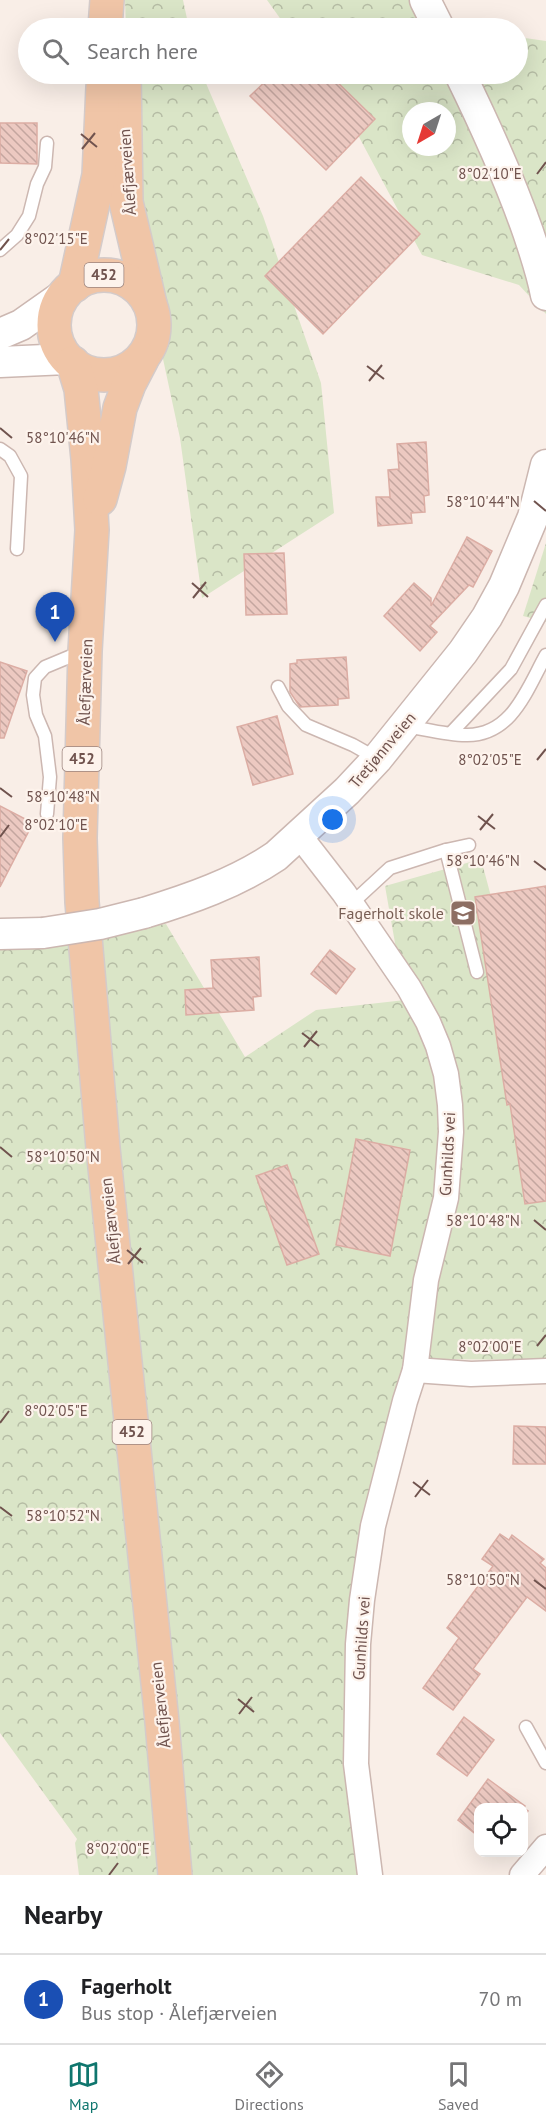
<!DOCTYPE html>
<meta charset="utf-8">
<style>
:root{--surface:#fff;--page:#f6f6f6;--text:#202124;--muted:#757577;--line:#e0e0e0;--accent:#0f766e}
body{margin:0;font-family:"PT Sans",sans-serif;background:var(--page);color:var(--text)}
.controls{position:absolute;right:18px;bottom:18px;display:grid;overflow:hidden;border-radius:12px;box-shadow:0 6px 24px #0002}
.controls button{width:54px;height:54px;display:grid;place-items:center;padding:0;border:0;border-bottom:2px solid var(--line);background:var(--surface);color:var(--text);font:30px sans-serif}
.compass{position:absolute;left:402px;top:102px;width:54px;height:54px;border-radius:50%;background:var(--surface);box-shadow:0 6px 24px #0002;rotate:219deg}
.you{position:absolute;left:333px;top:820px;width:21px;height:21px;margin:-15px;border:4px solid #fff;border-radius:50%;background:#1a73e8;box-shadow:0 0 0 9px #1a73e833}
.badge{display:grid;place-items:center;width:39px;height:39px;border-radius:50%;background:var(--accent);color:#fff;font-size:20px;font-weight:700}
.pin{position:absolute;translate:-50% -50px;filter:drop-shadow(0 2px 3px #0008)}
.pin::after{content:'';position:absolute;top:32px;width:21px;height:18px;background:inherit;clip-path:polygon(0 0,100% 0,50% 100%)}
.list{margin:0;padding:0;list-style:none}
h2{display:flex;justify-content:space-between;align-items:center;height:78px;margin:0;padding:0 24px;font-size:26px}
h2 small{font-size:20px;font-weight:400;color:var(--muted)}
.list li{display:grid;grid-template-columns:39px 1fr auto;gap:18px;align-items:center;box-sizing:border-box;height:90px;padding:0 24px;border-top:2px solid var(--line)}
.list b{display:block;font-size:22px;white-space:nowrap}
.list p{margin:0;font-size:20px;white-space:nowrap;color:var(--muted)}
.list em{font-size:20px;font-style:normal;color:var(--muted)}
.icon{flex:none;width:33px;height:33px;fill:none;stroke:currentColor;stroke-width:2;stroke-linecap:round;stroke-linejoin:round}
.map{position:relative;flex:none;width:546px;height:1875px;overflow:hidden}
.search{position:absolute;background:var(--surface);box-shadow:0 6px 24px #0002;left:18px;right:18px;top:18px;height:66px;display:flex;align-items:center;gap:15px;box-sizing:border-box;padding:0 21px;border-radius:33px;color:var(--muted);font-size:22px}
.sheet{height:168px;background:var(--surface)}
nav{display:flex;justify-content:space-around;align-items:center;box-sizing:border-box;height:84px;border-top:2px solid var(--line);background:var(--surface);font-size:16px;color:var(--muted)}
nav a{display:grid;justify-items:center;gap:3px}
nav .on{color:var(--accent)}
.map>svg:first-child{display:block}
</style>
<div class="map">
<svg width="546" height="1875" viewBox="0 0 546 1875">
<defs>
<pattern id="forest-crowns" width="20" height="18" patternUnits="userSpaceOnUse" patternTransform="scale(1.5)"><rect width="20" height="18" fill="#dae5c7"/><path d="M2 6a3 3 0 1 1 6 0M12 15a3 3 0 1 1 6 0" fill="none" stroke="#b5bca4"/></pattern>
<pattern id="building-back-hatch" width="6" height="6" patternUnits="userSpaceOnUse" patternTransform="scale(1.5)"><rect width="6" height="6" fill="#ecc9c1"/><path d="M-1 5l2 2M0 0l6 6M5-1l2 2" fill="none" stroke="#c4a69f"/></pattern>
</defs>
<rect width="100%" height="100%" fill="#f9eee7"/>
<g fill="url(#forest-crowns)" fill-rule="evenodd">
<polygon points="125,0 183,0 189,28 126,28"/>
<polygon points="267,0 430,0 452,28 287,28"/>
<path d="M518,37L546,41V314L519,285L422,255L343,107L319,74H518ZM411,111H447V147H411Z"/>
<polygon points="128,74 202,74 263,216 321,383 334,513 202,598 180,438 143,266"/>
<polygon points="546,543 546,622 523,616"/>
<polygon points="481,859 510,968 546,1082 546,1360 438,1359 421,1381 376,1563 362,1742 378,1875 79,1875 75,1843 77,1839 0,1733 0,946 166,924 245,1057 316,1010 405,1000 385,886"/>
</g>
<g fill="url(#building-back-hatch)" stroke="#dcada4" stroke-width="1.5">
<polygon points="273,74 329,74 375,119 326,170 250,96"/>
<polygon points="0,123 37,123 37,164 0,163"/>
<polygon points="361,177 420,234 323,334 265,276"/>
<polygon points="426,442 429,495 424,496 425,512 411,513 412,523 378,526 376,497 390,497 388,470 399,469 397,444"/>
<polygon points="467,537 492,551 473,587 469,585 430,626 437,632 420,651 384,616 414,583 431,598 431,606"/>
<polygon points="284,553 287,614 246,615 244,554"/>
<polygon points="346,657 349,698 338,699 338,705 300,707 290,692 290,664 297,663 297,660"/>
<polygon points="0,662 27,671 4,738 0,738"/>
<polygon points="277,716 293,774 253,785 237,727"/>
<polygon points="0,806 33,823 0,887"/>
<polygon points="546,886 546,1201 525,1204 510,1104 507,1105 475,897"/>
<polygon points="330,950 355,969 336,994 311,974"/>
<polygon points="259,957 261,996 253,997 254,1010 186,1015 185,990 213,988 211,960"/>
<polygon points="356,1139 410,1150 390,1256 336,1245"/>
<polygon points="287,1165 319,1254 287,1265 256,1176"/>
<polygon points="514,1426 546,1427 546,1464 513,1464"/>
<polygon points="500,1534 509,1540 512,1535 544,1559 540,1563 546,1568 546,1611 527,1597 473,1669 480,1674 453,1710 423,1688 459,1638 447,1628 493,1566 482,1559"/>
<polygon points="464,1717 494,1740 467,1776 437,1754"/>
<polygon points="488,1779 525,1806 524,1808 528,1811 524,1817 524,1808 478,1808 478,1836 458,1820"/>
</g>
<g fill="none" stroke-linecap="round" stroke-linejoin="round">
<defs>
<g id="service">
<polyline points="0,250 17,235 29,216 37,184 45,167 47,143"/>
<polyline points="0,449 10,456 21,476 17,549"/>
<polyline points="278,687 288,706 306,725 353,745 376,758"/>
<path d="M406,726C425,729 446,735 466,735C512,736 527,689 546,655"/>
<polyline points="451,733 511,669 546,605"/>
<polyline points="47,814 50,777 45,736 36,715 33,695 35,678 45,667 81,652"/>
<polyline points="446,850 477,972"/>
<polyline points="351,904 390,868 446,850 469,845"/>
<polyline points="526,1727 546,1763"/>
</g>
<g id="minor">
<polyline points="299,835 344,893 409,988 428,1022 438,1046 446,1074 450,1105 451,1132 446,1198 426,1280 415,1370 405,1401 373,1526 362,1600 358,1644 356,1764 370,1875"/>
<polyline points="415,1370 471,1374 546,1371"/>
<polyline points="522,1875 546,1847"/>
</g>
<g id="tertiary">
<polyline points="425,0 439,28"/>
<path d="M460,74C485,125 509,178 528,232C535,253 542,273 546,295"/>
<polyline points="0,334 21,325 65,294"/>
<polyline points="0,362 67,359"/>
<path d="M144,913C190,899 236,883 276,856L347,791L377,759L463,652L487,617L504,586L533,517L546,465"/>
<polyline points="0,934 43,933"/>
</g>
<g id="primary">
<polyline points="105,28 107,0"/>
<polyline points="124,74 126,202 150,304"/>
<circle cx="104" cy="325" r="50"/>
<polyline points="75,285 99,175 103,87"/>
<polyline points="73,363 81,389 88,459 92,530 85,651 80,838 82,902 103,1148 162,1722 175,1875"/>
<polyline points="100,499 109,466 120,408 129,384 142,359"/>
</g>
</defs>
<use href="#service" stroke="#ccb7b1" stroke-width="15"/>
<use href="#minor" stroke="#ccb7b1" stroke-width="27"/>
<use href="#tertiary" stroke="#ccb7b1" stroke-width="33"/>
<use href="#primary" stroke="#d4cbca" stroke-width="36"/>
<use href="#service" stroke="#fff" stroke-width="12"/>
<use href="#minor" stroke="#fff" stroke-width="24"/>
<use href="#tertiary" stroke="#fff" stroke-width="30"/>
<use href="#primary" stroke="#f0c5a7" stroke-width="33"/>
<defs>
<polyline id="tertiary-bridge" points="43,933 100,924 144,913"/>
</defs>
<use href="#tertiary-bridge" stroke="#ccb7b1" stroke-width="33" stroke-linecap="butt"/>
<use href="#tertiary-bridge" stroke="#fff" stroke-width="30"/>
</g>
<path fill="none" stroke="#70534e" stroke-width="2" d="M81,134L97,147M82,149L95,133M537,174L546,162M0,250L9,239M367,366L384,379M369,381L382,365M0,428L12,438M534,501L546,511M192,583L208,597M193,598L206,582M537,760L546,749M0,788L12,797M478,816L495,829M480,830L493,814M0,837L9,825M534,861L546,870M302,1033L319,1046M304,1047L317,1031M0,1147L12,1157M534,1220L546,1230M127,1250L143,1263M128,1264L141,1248M537,1346L546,1335M0,1423L9,1411M413,1482L430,1495M415,1497L428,1480M0,1507L12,1516M534,1580L546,1589M238,1699L254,1712M239,1714L252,1697M109,1875L118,1863"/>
<defs>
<symbol id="school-square" viewBox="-11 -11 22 22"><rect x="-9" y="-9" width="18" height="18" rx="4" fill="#8d6e63" stroke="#fdf3ec"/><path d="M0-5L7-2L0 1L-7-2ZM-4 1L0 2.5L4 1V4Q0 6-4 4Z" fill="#fff"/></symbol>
</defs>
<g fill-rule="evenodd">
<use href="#school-square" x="448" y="898" width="30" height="30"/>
</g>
<g text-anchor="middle" stroke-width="4.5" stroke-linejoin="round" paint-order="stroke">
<g fill="#fdf3ec" stroke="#9a837d" stroke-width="1.5">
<rect x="84.5" y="263" width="39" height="24" rx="4.5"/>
<rect x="62.5" y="747" width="39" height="24" rx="4.5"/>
<rect x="112.5" y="1420" width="39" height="24" rx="4.5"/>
</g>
<g font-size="15" font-weight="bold" fill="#70534e">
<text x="104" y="280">452</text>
<text x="82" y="764">452</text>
<text x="132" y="1437">452</text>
</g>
<g font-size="16" fill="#70534e" stroke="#fdf3ec">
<text transform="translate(127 172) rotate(-94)" y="6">Ålefjærveien</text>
<text transform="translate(85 682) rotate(-88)" y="6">Ålefjærveien</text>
<text transform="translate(382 750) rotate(-50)" y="6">Tretjønnveien</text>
<text transform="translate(447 1154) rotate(-87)" y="6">Gunhilds vei</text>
<text transform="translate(110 1221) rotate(-96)" y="6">Ålefjærveien</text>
<text transform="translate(361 1638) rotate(-86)" y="6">Gunhilds vei</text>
<text transform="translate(160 1705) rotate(-96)" y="6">Ålefjærveien</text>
</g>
<g font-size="16" fill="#785e54" stroke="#fdf3ec" text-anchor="end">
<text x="444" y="919">Fagerholt skole</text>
</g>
</g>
<g font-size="15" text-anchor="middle" fill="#70534e" stroke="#fdf3ec" stroke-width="4.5" stroke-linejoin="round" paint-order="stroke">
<text x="490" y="179">8°02'10"E</text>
<text x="56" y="244">8°02'15"E</text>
<text x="63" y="443">58°10'46"N</text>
<text x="483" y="507">58°10'44"N</text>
<text x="490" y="765">8°02'05"E</text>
<text x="63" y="802">58°10'48"N</text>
<text x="56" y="830">8°02'10"E</text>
<text x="483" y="866">58°10'46"N</text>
<text x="63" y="1162">58°10'50"N</text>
<text x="483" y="1226">58°10'48"N</text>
<text x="490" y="1352">8°02'00"E</text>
<text x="56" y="1416">8°02'05"E</text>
<text x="63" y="1521">58°10'52"N</text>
<text x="483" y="1585">58°10'50"N</text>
<text x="118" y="1854">8°02'00"E</text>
</g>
</svg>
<div class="controls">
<button><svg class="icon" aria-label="locate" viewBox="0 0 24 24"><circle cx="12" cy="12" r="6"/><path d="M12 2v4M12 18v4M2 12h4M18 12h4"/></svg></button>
</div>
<svg class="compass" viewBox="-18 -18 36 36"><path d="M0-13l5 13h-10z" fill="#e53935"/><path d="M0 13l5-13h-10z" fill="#757577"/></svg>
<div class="you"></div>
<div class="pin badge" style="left:55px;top:642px;background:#1a4fb4">1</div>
<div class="search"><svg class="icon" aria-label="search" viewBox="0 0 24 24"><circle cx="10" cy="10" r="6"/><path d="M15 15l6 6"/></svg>Search here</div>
</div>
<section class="sheet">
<h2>Nearby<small></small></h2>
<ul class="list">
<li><span class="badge" style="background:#1a4fb4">1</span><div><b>Fagerholt</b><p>Bus stop · Ålefjærveien</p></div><em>70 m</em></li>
</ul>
</section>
<nav>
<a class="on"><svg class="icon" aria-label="map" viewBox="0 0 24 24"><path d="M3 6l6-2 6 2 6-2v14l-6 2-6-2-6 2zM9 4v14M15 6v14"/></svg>Map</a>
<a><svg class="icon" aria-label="directions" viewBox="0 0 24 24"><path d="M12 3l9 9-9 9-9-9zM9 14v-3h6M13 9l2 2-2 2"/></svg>Directions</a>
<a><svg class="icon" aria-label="saved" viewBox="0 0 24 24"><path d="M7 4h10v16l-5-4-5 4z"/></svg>Saved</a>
</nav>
